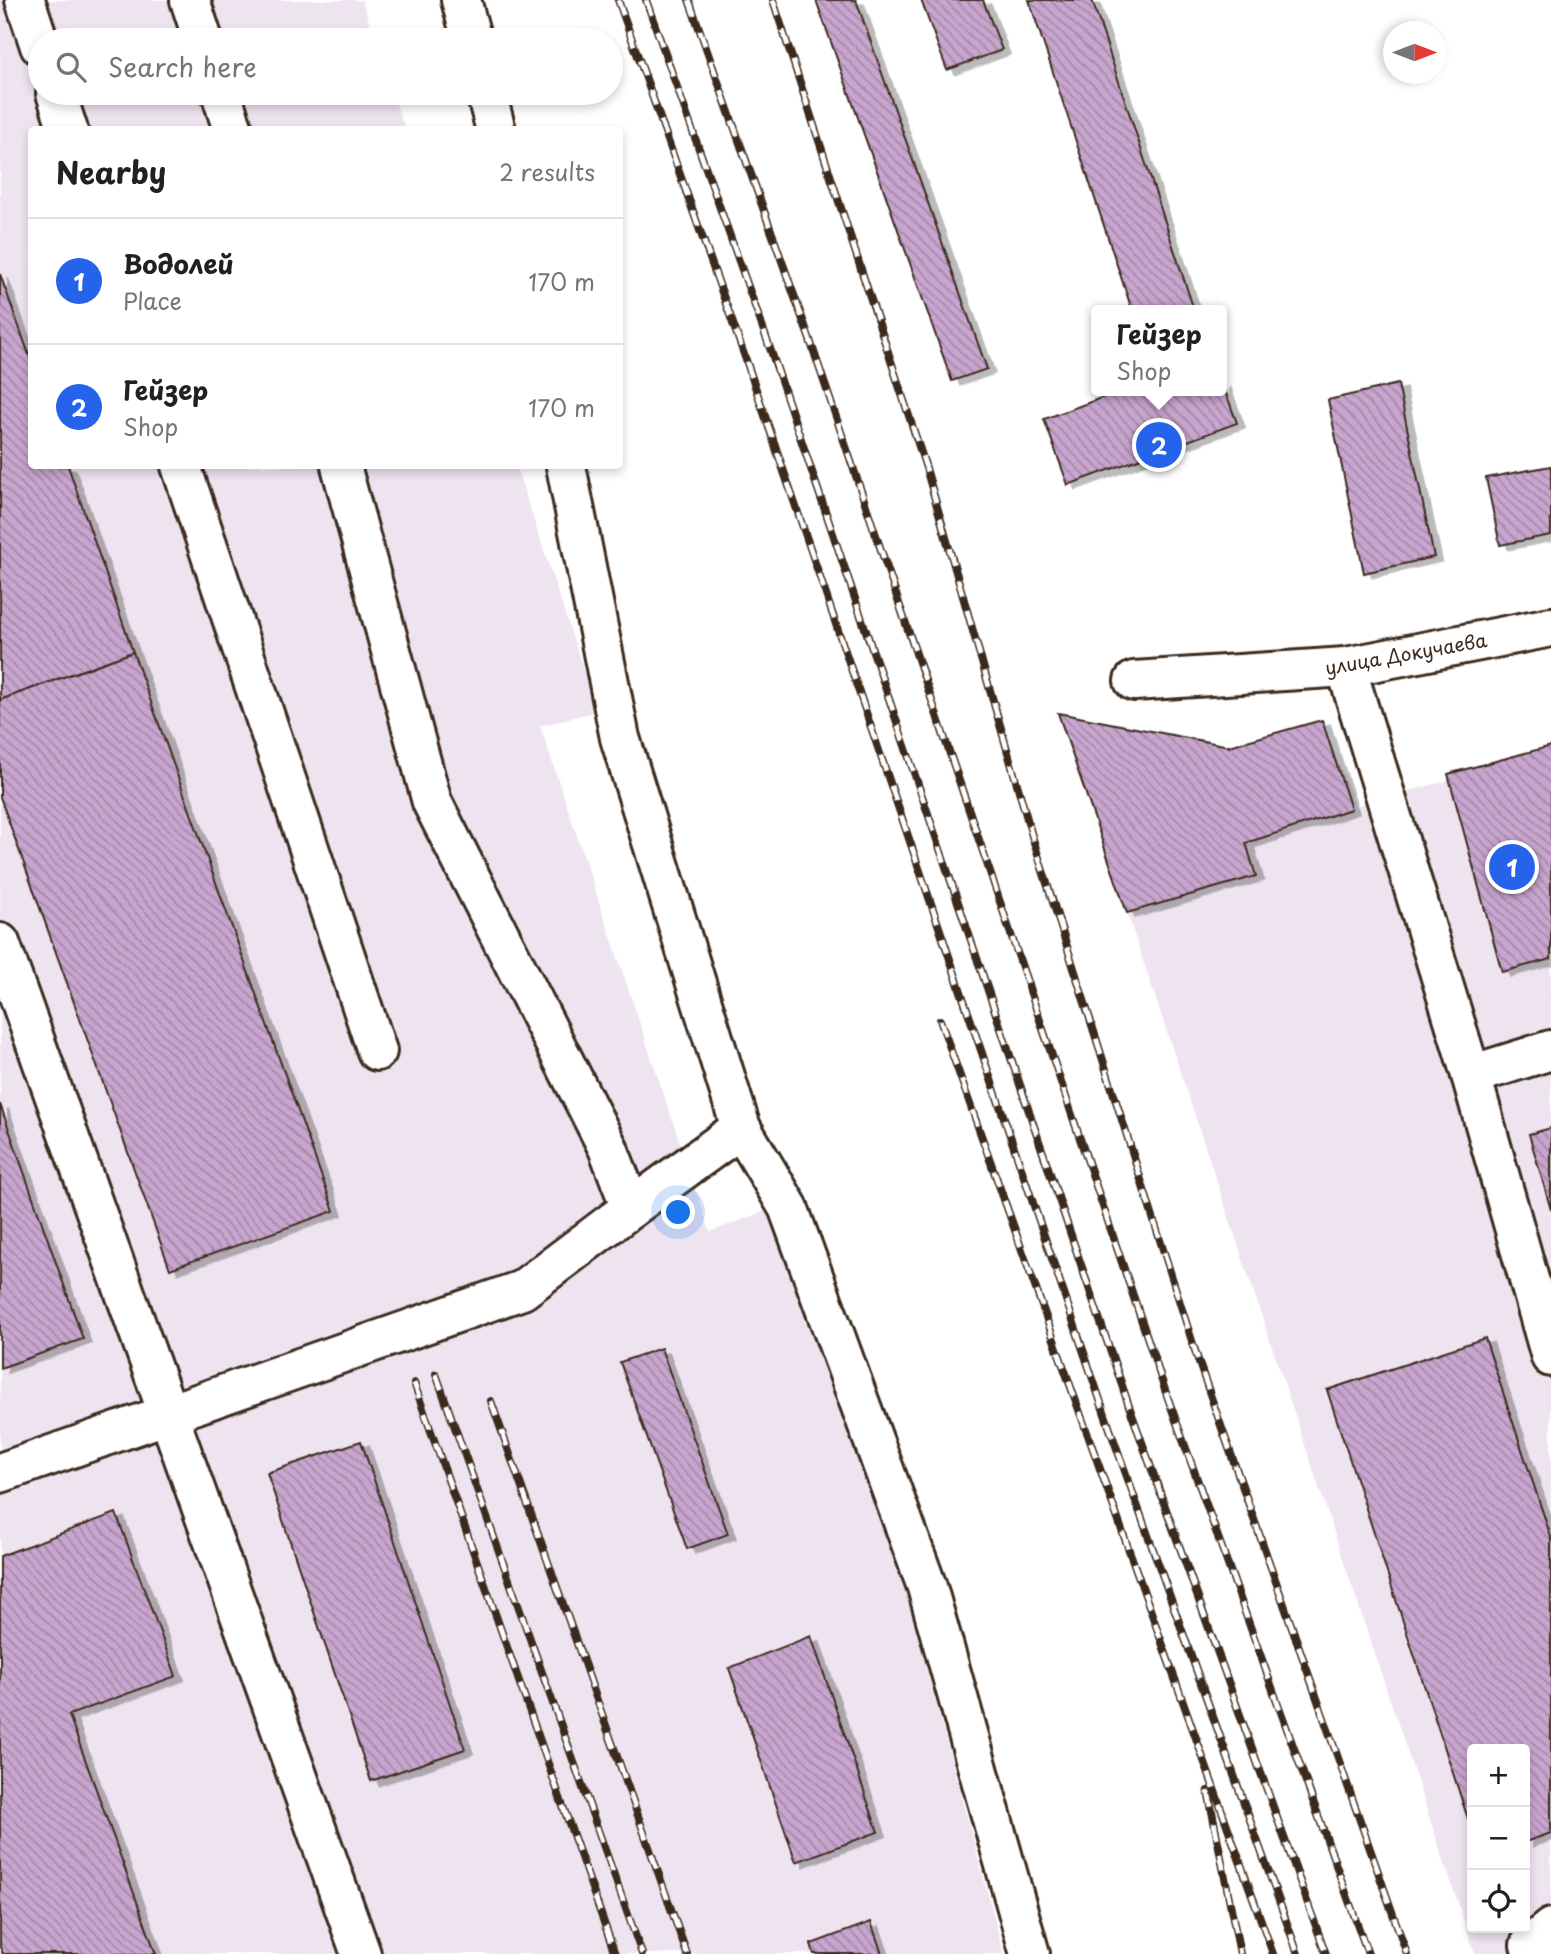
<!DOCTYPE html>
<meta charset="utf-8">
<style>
:root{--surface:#fff;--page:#f6f6f6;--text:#202124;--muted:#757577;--line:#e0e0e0;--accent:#2563eb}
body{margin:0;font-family:"Playpen Sans",sans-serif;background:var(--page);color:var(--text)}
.controls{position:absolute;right:21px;bottom:21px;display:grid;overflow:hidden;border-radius:7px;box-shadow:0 4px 10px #0003}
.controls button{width:63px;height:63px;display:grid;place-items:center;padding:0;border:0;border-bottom:2px solid var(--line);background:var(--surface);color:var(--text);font:35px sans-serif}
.compass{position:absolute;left:1383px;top:21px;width:63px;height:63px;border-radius:50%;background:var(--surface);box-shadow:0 4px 10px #0003;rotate:90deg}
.you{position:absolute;left:679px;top:1213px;width:24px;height:24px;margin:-18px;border:5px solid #fff;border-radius:50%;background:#1a73e8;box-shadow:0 0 0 10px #1a73e833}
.badge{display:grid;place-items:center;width:46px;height:46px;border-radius:50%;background:var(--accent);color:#fff;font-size:23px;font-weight:700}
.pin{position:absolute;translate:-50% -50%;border:4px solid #fff;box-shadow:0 2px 7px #0006}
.popup{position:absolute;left:1091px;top:305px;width:136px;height:91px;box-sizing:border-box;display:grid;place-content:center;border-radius:7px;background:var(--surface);filter:drop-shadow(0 2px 5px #0005);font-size:23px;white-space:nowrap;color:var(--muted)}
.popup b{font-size:26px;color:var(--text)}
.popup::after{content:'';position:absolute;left:50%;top:100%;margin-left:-14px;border:14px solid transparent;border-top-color:var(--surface)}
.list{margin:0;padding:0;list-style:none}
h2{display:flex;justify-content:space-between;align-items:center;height:91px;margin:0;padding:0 28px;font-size:30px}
h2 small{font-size:23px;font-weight:400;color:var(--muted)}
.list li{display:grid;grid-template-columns:46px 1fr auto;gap:21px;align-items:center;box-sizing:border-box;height:126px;padding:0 28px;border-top:2px solid var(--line)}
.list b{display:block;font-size:26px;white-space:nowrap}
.list p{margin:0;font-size:23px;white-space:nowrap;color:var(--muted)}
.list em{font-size:23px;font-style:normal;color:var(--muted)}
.icon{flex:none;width:38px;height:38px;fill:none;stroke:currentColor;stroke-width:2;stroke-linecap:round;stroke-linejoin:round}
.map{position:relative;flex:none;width:1551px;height:1954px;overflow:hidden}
.search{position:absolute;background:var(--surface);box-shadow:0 4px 10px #0003;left:28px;top:28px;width:595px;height:77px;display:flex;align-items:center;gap:18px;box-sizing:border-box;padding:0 24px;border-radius:38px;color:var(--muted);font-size:26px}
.panel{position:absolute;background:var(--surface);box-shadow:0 4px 10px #0003;left:28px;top:126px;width:595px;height:343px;border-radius:7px}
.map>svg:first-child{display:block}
</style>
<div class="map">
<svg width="1551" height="1954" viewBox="0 0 1551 1954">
<defs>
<pattern id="building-back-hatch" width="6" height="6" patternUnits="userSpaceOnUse" patternTransform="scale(1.75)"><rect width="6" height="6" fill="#c8a5ce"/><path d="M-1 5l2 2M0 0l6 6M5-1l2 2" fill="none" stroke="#a487a7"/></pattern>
<filter id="shadow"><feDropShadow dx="8" dy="4.5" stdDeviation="0" flood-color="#0004"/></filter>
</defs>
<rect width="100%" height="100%" fill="#fff"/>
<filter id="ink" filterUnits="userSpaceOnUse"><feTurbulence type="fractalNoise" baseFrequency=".0143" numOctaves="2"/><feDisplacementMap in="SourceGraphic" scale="14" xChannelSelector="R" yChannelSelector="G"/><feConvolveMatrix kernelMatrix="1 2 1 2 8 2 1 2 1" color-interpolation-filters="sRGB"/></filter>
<g filter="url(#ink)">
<g fill="#eee4f0" fill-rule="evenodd">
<polygon points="0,0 362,0 375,40 40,40 40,93 392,93 405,129 32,130 32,466 516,466 597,711 540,726 710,1232 770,1209 904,1584 1004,1954 0,1954"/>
<path d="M1058,713L1229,746L1322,720L1355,806L1551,752V1954H1475L1127,913ZM1472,1749H1525V1928H1472Z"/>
</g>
<g fill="url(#building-back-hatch)" stroke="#3b2a1e" stroke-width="2" filter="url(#shadow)">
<polygon points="816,0 856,0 987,369 952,381"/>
<polygon points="921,0 983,0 1002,50 947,70"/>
<polygon points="1029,0 1092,0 1194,310 1132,310"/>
<polygon points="0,274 32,363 32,466 68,466 133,652 0,700"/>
<polygon points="1222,382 1237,423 1068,485 1044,419 1120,391 1222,391"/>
<polygon points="1398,384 1434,557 1364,573 1328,400"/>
<polygon points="1551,466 1551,535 1500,545 1486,478"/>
<polygon points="133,652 334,1211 170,1269 0,797 0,700"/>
<polygon points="1058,713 1229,746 1322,720 1351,809 1246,843 1256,876 1127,913"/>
<polygon points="1551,746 1551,959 1502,972 1448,774"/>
<polygon points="0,1104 83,1339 0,1368"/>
<polygon points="1551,1128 1551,1210 1529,1134"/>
<polygon points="1485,1338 1551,1537 1551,1833 1525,1842 1525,1749 1472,1749 1472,1831 1327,1390"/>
<polygon points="661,1348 728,1534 687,1549 620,1362"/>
<polygon points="361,1441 465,1749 371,1781 267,1473"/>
<polygon points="116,1513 176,1676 69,1715 156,1954 3,1954 0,1947 0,1556"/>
<polygon points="811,1636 878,1832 796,1862 729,1668"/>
<polygon points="871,1922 882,1954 814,1954 811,1944"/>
</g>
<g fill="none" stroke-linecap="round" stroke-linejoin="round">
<defs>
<g id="minor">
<polyline points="25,0 40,46"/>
<polyline points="190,0 203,40"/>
<polyline points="461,0 472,40"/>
<polyline points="56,93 68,130"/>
<polyline points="221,93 233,130"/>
<polyline points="486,93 496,130"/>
<polyline points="181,466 377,1051"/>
<polyline points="566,466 620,738 741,1128 788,1207 927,1587 1030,1954"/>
<polyline points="1346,667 1471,1075 1551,1357"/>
<polyline points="1134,681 1346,667 1551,627"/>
<polyline points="0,943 361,1954"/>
<polyline points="1471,1075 1551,1050"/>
<polyline points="631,1208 741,1128"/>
<polyline points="0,1473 522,1290 631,1208 608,1148 432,802 341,466"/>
<polyline points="1533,1954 1530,1945 1551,1928"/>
</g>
</defs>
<use href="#minor" stroke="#3b2a1e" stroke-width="44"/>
<use href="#minor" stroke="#fff" stroke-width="38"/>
<defs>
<g id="rail">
<polyline points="618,0 747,363 1111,1432 1298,1954"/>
<polyline points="646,0 772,354 1129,1406 1326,1954"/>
<polyline points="689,0 810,340 1165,1390 1368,1954"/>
<polyline points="773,0 926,468 1032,836 1199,1363 1407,1954"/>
<polyline points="940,1020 1273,1954"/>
<polyline points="436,1374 642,1954"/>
<polyline points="414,1383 615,1954"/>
<polyline points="491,1401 687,1954"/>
<polyline points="1208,1791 1240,1954"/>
</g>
</defs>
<use href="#rail" stroke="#3b2a1e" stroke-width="8"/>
<use href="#rail" stroke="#fff" stroke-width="5" stroke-dasharray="16" stroke-linecap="butt"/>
</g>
</g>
<g text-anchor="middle" stroke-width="6" stroke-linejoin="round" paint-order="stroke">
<g font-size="19" fill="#3b2a1e" stroke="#fff">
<text transform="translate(1406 654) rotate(-10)" y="7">улица Докучаева</text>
</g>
</g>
</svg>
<div class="controls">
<button>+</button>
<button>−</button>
<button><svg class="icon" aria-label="locate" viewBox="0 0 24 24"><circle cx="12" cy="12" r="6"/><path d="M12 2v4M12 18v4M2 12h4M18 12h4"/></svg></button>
</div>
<svg class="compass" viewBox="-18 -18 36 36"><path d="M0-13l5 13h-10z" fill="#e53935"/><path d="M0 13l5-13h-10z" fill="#757577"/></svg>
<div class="you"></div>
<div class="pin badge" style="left:1512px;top:867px">1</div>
<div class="pin badge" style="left:1159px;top:445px">2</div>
<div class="popup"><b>Гейзер</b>Shop</div>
<div class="search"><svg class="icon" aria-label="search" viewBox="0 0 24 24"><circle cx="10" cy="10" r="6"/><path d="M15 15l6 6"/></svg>Search here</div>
<section class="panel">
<h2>Nearby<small>2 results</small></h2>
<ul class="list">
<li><span class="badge">1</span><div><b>Водолей</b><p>Place</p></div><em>170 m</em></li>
<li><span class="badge">2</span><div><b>Гейзер</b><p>Shop</p></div><em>170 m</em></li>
</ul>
</section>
</div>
